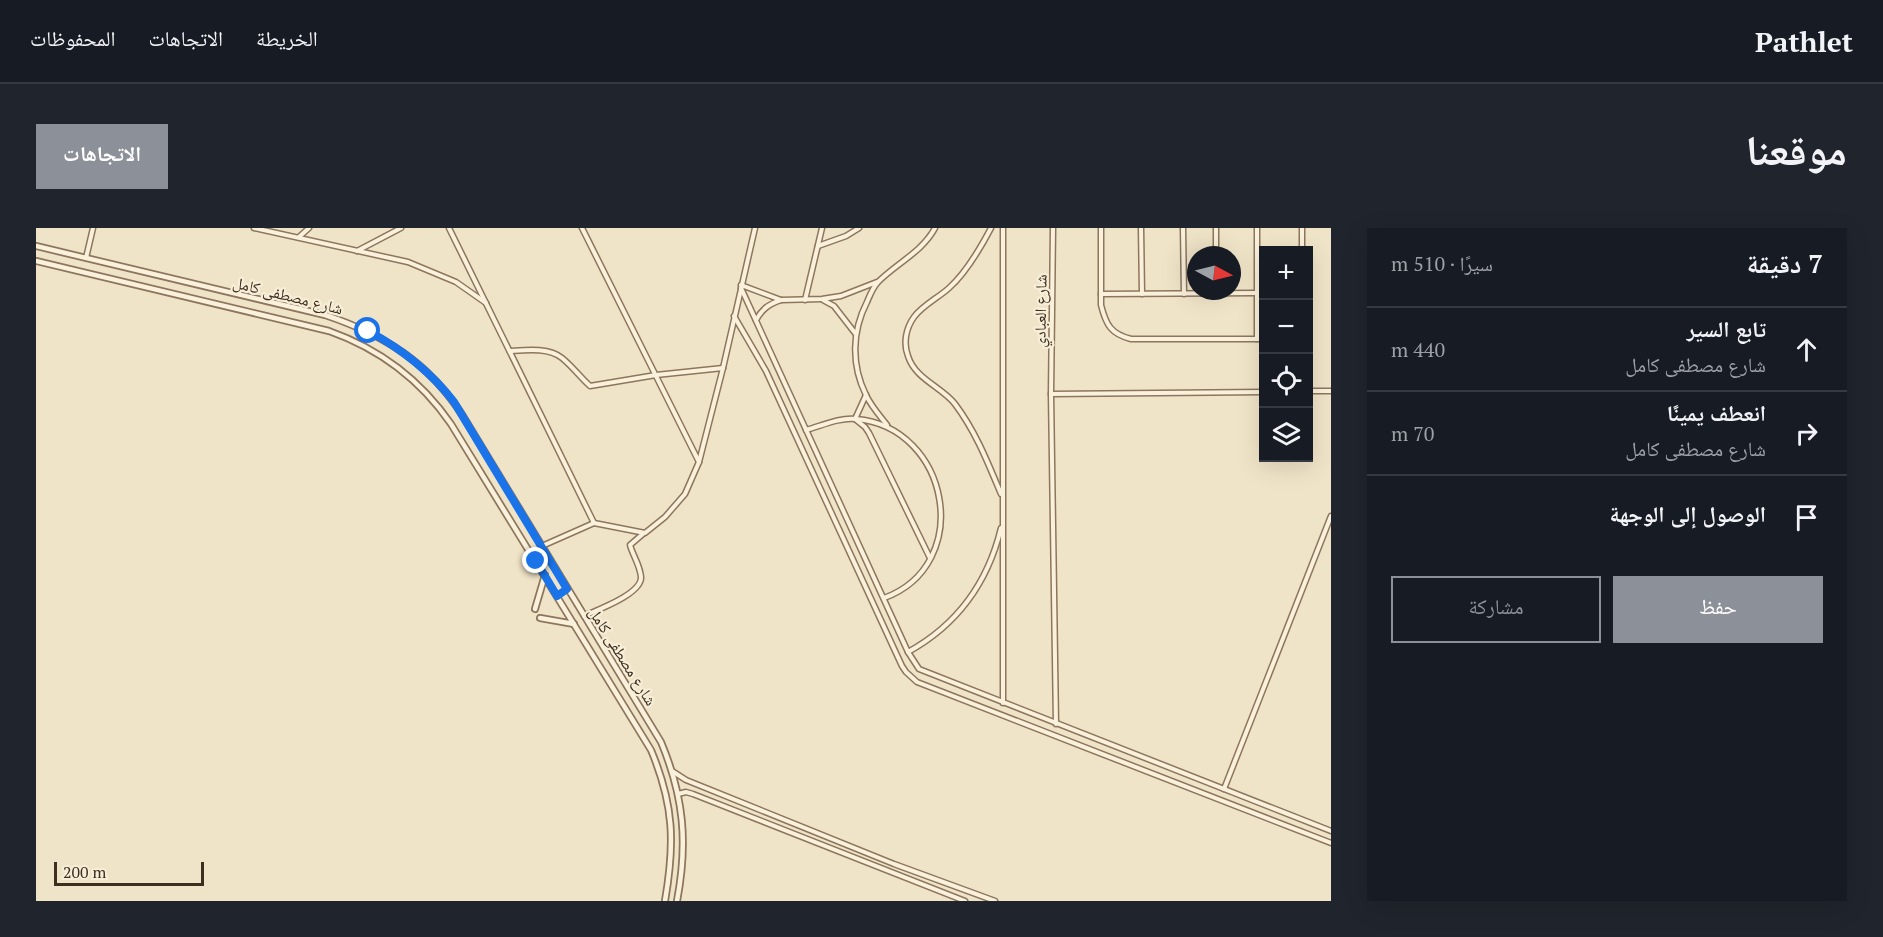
<!DOCTYPE html>
<html lang="ar">
<meta charset="utf-8">
<style>
:root{--surface:#171b24;--page:#20242c;--text:#f1f3f6;--muted:#9ea1a6;--line:#363941;--accent:#8c9099}
body{margin:0;font-family:"PT Serif","Noto Naskh Arabic",serif;background:var(--page);color:var(--text);direction:rtl}
.controls{position:absolute;right:18px;top:18px;display:grid;overflow:hidden;border-radius:0px;box-shadow:0 6px 24px #0002}
.controls button{width:54px;height:54px;display:grid;place-items:center;padding:0;border:0;border-bottom:2px solid var(--line);background:var(--surface);color:var(--text);font:30px sans-serif}
.compass{position:absolute;left:1151px;top:18px;width:54px;height:54px;border-radius:50%;background:var(--surface);box-shadow:0 6px 24px #0002;rotate:97deg}
.scale{position:absolute;left:18px;bottom:15px;width:150px;box-sizing:border-box;padding-left:6px;border:3px solid #3d2e20;border-top:0;font-size:16px;line-height:21px;white-space:nowrap;color:#3d2e20;-webkit-text-stroke:4px #f7eed8;paint-order:stroke}
.stop{position:absolute;width:18px;height:18px;margin:-14px;border:4px solid #1a73e8;border-radius:50%;background:#fff}
.stop.end{background:#1a73e8;border-color:#fff;box-shadow:0 2px 6px #0008}
.list{margin:0;padding:0;list-style:none}
h2{display:flex;justify-content:space-between;align-items:center;height:78px;margin:0;padding:0 24px;font-size:26px}
h2 small{font-size:20px;font-weight:400;color:var(--muted)}
.list li{display:grid;grid-template-columns:39px 1fr auto;gap:18px;align-items:center;box-sizing:border-box;height:84px;padding:0 24px;border-top:2px solid var(--line)}
.list b{display:block;font-size:22px;white-space:nowrap}
.list p{margin:0;font-size:20px;white-space:nowrap;color:var(--muted)}
.list em{font-size:20px;font-style:normal;color:var(--muted)}
.actions{display:flex;gap:12px;padding:18px 24px}
.actions a{flex:1;padding:14px 0;border:2px solid var(--accent);border-radius:0px;text-align:center;font-size:21px;color:var(--accent)}
.actions .main{background:var(--accent);color:#fff}
.icon{flex:none;width:33px;height:33px;fill:none;stroke:currentColor;stroke-width:2;stroke-linecap:round;stroke-linejoin:round}
.map{position:relative;flex:none;width:1295px;height:673px;overflow:hidden;direction:ltr;border-radius:0px}
header{display:flex;align-items:center;gap:36px;box-sizing:border-box;height:84px;padding:0 30px;background:var(--surface);border-bottom:2px solid var(--line)}
header strong{font-size:28px}
nav{display:flex;gap:33px;margin-inline-start:auto;font-size:21px}
.intro{display:flex;align-items:center;justify-content:space-between;box-sizing:border-box;height:144px;padding:0 36px}
h1{margin:0;font-size:42px}
.button{padding:15px 27px;border-radius:0px;background:var(--accent);color:#fff;font-size:21px;font-weight:700}
main{display:flex;gap:36px;padding:0 36px}
aside{flex:1;background:var(--surface);border-radius:0px;box-shadow:0 6px 24px #0002}
.map>svg:first-child{display:block}
</style>
<header>
<strong>Pathlet</strong>
<nav><a>الخريطة</a><a>الاتجاهات</a><a>المحفوظات</a></nav>
</header>
<div class="intro"><h1>موقعنا</h1><a class="button">الاتجاهات</a></div>
<main>
<aside>
<h2>7 دقيقة<small>سيرًا · 510 m</small></h2>
<ul class="list">
<li><svg class="icon" aria-label="ahead" viewBox="0 0 24 24"><path d="M12 20V5M6 11l6-6 6 6"/></svg><div><b>تابع السير</b><p>شارع مصطفى كامل</p></div><em>440 m</em></li>
<li><svg class="icon" aria-label="right" viewBox="0 0 24 24"><path d="M7 20v-9h11M14 6l5 5-5 5"/></svg><div><b>انعطف يمينًا</b><p>شارع مصطفى كامل</p></div><em>70 m</em></li>
<li><svg class="icon" aria-label="arrive" viewBox="0 0 24 24"><path d="M6 21V4h12l-3 4 3 4H6"/></svg><div><b>الوصول إلى الوجهة</b></div></li>
</ul>
<div class="actions"><a class="main">حفظ</a><a>مشاركة</a></div>
</aside>
<div class="map">
<svg width="1295" height="673" viewBox="0 0 1295 673">
<rect width="100%" height="100%" fill="#f0e4c8"/>
<g fill="none" stroke-linecap="round" stroke-linejoin="round">
<defs>
<g id="minor">
<polyline points="218,0 372,34 420,54 450,75"/>
<polyline points="413,0 558,295"/>
<polyline points="546,0 663,234"/>
<path d="M955,0C945,19 930,45 913,60C902,70 887,77 878,89C870,100 867,115 872,128C879,151 906,159 919,176C940,204 952,235 965,266"/>
<polyline points="967,0 967,475"/>
<polyline points="1017,0 1015,166 1020,496"/>
<path d="M1065,0V77C1070,97 1075,106 1095,111H1228"/>
<polyline points="1105,0 1106,66"/>
<polyline points="1147,0 1148,66"/>
<polyline points="1221,0 1221,111"/>
<polyline points="263,9 273,0"/>
<polyline points="782,18 810,8 823,0"/>
<polyline points="1266,22 1266,0"/>
<polyline points="321,23 365,0"/>
<polyline points="1180,27 1180,0"/>
<polyline points="50,30 57,0"/>
<polyline points="705,57 745,72 786,71 805,68 841,54"/>
<polyline points="705,60 872,424 883,441 1295,603"/>
<polyline points="1065,66 1221,65"/>
<polyline points="769,72 786,0"/>
<polyline points="787,72 798,78 819,105"/>
<polyline points="698,88 730,143 866,438 870,444 881,454 1295,615"/>
<path d="M720,92C726,81 733,76 745,72"/>
<path d="M474,123C489,122 513,119 526,130C536,138 544,149 554,158L620,147L687,140"/>
<polyline points="1272,163 1295,163"/>
<polyline points="1015,166 1228,164"/>
<polyline points="830,167 819,191 829,199 833,205 894,330"/>
<path d="M851,197C844,188 835,178 830,167C815,137 816,103 831,74C834,67 837,59 842,54C861,35 886,24 899,0"/>
<path d="M770,202C785,198 804,189 820,191C914,199 939,337 848,370"/>
<polyline points="506,318 558,295 609,305 629,289 649,266 663,234 687,140 719,0"/>
<path d="M548,388C561,382 606,366 605,349C604,337 597,328 594,317L608,305"/>
<path d="M872,424C921,397 952,354 965,300"/>
<polyline points="636,543 650,552 858,636 959,673"/>
<polyline points="1188,561 1295,288"/>
<polyline points="642,566 650,564 657,566 929,673"/>
</g>
<g id="tertiary">
<path d="M0,18L289,87C349,107 393,135 427,188L625,514C648,569 652,615 641,673"/>
<path d="M0,33L293,103C344,121 384,151 415,196L615,522C638,577 639,615 629,673"/>
<polyline points="499,381 509,347"/>
<polyline points="504,390 538,396"/>
</g>
</defs>
<use href="#minor" stroke="#8d765c" stroke-width="7"/>
<use href="#tertiary" stroke="#8d765c" stroke-width="8"/>
<use href="#minor" stroke="#faf1dc" stroke-width="4"/>
<use href="#tertiary" stroke="#faf1dc" stroke-width="4.5"/>
</g>
<g fill="none" stroke-linecap="round" stroke-linejoin="round">
<path stroke="#1a73e8" stroke-width="8" d="M332,103C366,121 394,143 418,174L531,361L521,368L500,333"/>
</g>
<g text-anchor="middle" stroke-width="4.5" stroke-linejoin="round" paint-order="stroke">
<g font-size="16" fill="#3d2e20" stroke="#f7eed8">
<text transform="translate(252 67) rotate(14)" y="6">شارع مصطفى كامل</text>
<text transform="translate(1004 83) rotate(-89)" y="6">شارع العبادي</text>
<text transform="translate(587 428) rotate(58)" y="6">شارع مصطفى كامل</text>
</g>
</g>
</svg>
<div class="controls">
<button>+</button>
<button>−</button>
<button><svg class="icon" aria-label="locate" viewBox="0 0 24 24"><circle cx="12" cy="12" r="6"/><path d="M12 2v4M12 18v4M2 12h4M18 12h4"/></svg></button>
<button><svg class="icon" aria-label="layers" viewBox="0 0 24 24"><path d="M12 4l9 5-9 5-9-5zM3 14l9 5 9-5"/></svg></button>
</div>
<svg class="compass" viewBox="-18 -18 36 36"><path d="M0-13l5 13h-10z" fill="#e53935"/><path d="M0 13l5-13h-10z" fill="#9ea1a6"/></svg>
<div class="scale">200 m</div>
<div class="stop" style="left:332px;top:103px"></div>
<div class="stop end" style="left:500px;top:333px"></div>
</div>
</main>
